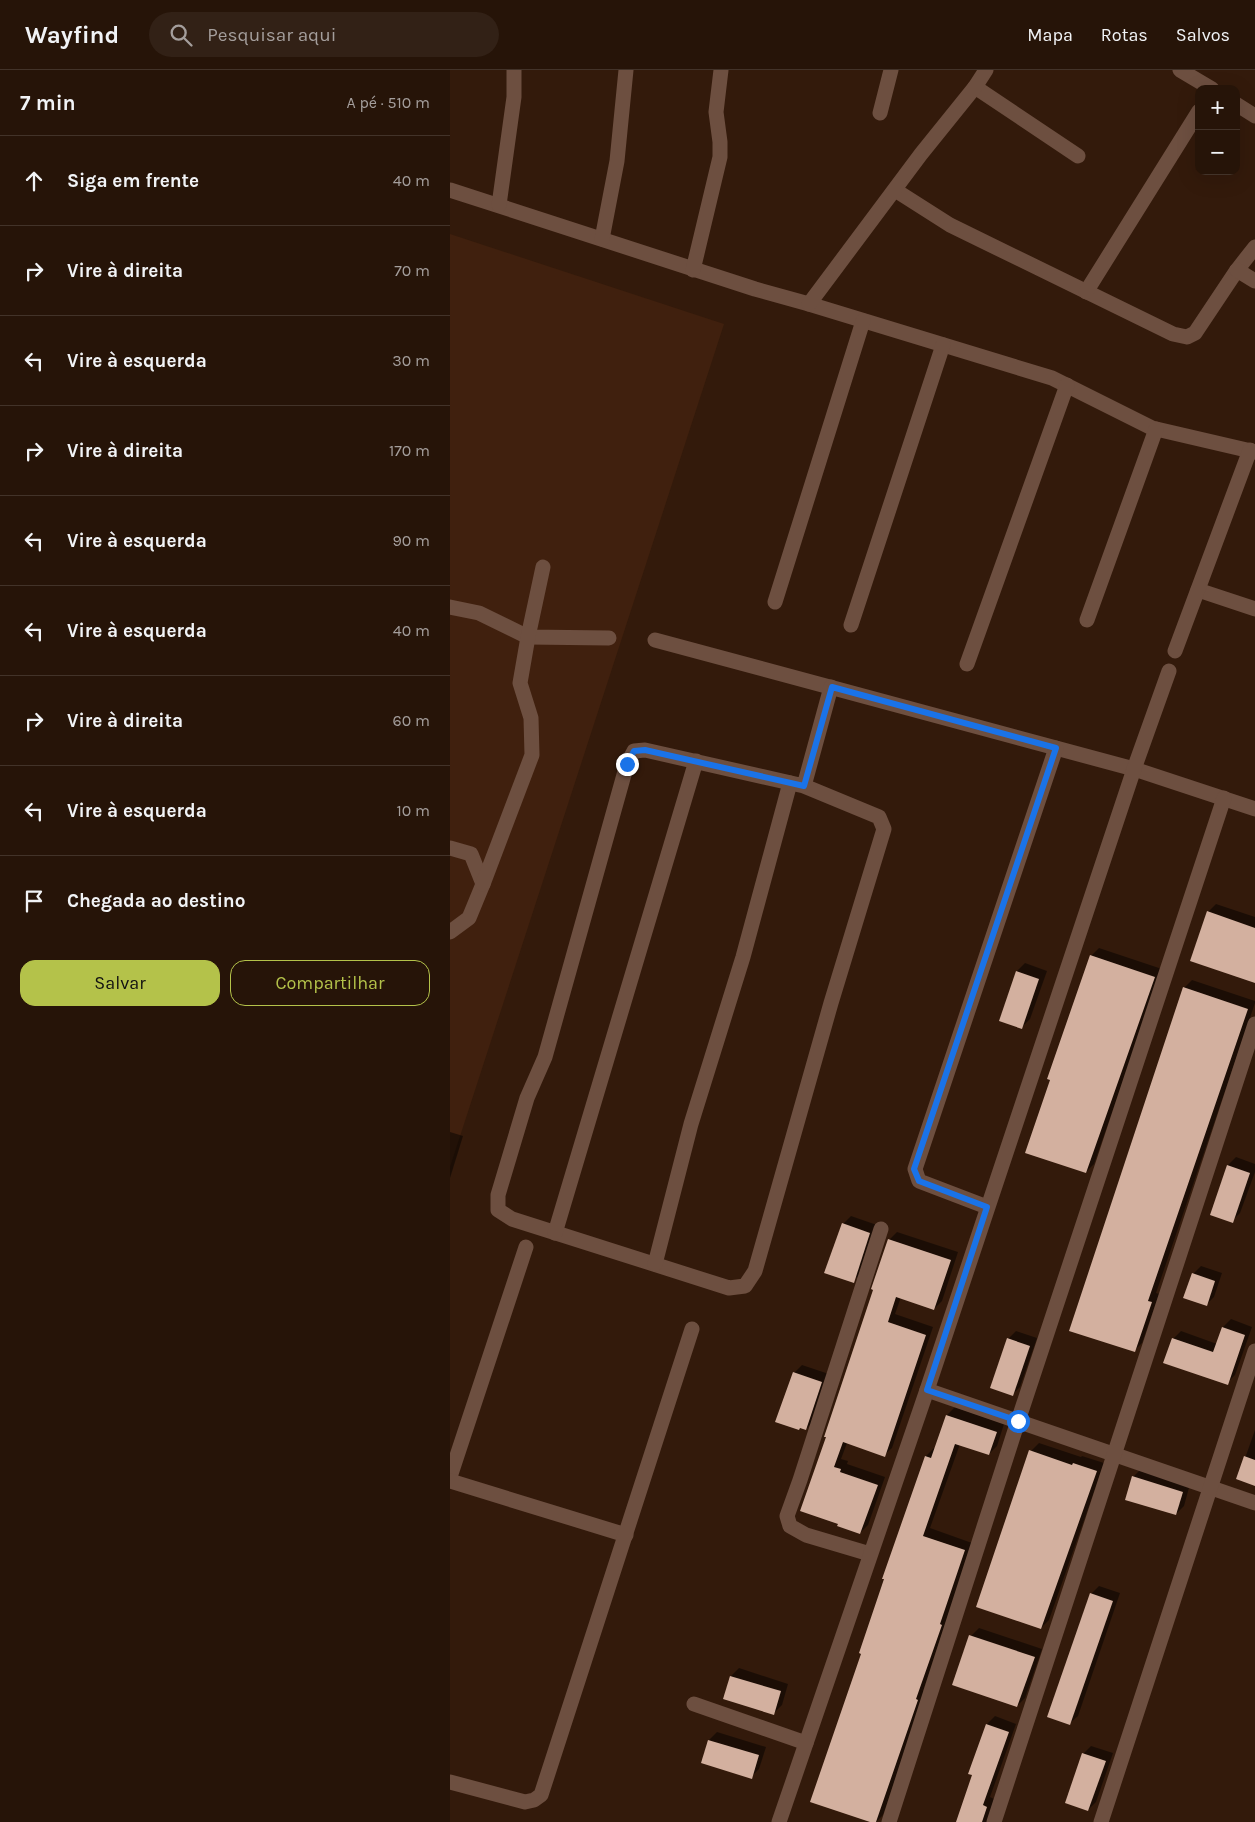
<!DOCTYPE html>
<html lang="pt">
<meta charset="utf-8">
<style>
:root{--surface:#261408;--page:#322116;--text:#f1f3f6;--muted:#a49e9c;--line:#423329;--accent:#b4c24a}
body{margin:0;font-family:Karla,sans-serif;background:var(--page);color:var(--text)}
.controls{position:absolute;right:15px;top:15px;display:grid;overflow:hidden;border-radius:10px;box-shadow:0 5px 20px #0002}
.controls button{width:45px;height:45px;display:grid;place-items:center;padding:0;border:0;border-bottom:1px solid var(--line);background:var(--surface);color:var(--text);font:25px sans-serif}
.stop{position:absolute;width:15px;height:15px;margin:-11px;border:4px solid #1a73e8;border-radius:50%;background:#fff}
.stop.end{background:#1a73e8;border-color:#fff;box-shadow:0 1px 5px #0008}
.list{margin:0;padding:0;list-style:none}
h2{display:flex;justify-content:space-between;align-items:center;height:65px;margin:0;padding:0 20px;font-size:21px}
h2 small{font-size:16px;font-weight:400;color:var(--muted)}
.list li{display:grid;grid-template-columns:32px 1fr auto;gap:15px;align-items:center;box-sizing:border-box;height:90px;padding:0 20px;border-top:1px solid var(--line)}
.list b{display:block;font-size:19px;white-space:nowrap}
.list em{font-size:16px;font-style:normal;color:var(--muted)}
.actions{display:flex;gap:10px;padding:15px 20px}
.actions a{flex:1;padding:11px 0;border:1px solid var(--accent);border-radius:15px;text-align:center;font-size:18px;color:var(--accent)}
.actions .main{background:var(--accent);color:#111}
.icon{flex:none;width:28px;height:28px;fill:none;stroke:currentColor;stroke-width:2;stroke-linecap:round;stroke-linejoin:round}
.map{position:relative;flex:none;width:805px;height:1752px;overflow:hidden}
header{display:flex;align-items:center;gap:30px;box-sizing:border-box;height:70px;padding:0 25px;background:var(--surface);border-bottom:1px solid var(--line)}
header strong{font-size:24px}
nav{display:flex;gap:28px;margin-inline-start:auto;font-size:18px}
.search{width:350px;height:45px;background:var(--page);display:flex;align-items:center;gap:12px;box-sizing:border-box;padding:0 18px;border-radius:28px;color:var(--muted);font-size:19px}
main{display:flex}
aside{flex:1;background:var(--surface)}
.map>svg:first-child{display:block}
</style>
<header>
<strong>Wayfind</strong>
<div class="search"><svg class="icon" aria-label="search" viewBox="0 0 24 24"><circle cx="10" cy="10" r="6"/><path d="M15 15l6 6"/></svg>Pesquisar aqui</div>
<nav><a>Mapa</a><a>Rotas</a><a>Salvos</a></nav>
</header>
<main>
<aside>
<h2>7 min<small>A pé · 510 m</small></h2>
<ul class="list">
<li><svg class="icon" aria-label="ahead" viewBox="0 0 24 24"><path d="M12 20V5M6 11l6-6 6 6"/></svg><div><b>Siga em frente</b></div><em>40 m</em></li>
<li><svg class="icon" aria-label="right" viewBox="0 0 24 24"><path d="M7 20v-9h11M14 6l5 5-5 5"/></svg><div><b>Vire à direita</b></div><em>70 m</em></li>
<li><svg class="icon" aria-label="left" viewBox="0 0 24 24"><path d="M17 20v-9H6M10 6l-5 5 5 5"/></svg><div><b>Vire à esquerda</b></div><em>30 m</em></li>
<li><svg class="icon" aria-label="right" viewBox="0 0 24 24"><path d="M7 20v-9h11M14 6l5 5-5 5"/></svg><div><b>Vire à direita</b></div><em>170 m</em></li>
<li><svg class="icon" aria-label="left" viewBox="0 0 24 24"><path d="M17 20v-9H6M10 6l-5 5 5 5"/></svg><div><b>Vire à esquerda</b></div><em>90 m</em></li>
<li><svg class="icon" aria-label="left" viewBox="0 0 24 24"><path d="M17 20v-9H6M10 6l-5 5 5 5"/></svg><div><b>Vire à esquerda</b></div><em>40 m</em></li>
<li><svg class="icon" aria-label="right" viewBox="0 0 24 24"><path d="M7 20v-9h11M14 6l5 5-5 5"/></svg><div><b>Vire à direita</b></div><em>60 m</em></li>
<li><svg class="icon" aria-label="left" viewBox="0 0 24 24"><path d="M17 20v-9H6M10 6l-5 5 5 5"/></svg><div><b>Vire à esquerda</b></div><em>10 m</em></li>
<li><svg class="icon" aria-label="arrive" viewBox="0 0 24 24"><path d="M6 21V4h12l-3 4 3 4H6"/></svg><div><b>Chegada ao destino</b></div></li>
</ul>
<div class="actions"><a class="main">Salvar</a><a>Compartilhar</a></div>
</aside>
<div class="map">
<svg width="805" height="1752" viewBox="0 0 805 1752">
<rect width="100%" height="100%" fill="#331a0b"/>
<polygon fill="#40200e" points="0,164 274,254 0,1097"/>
<g fill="#0007">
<polygon points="766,834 805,847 805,911 758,842"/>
<polygon points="649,878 712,899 644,1094 636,1102 641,886"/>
<polygon points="575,893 597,901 580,949 572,957 567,901"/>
<polygon points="742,910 805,931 805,933 706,1223 709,1224 692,1273 684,1281 734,918"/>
<polygon points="0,1062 13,1066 0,1108"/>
<polygon points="786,1087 805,1094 805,1102 790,1143 782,1151 778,1095"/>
<polygon points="401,1146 427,1155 411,1203 403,1211 393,1154"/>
<polygon points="447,1162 508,1182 492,1231 484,1239 451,1227 445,1244 483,1257 442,1378 434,1385 397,1373 391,1389 398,1391 397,1394 435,1407 418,1455 410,1463 389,1456 378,1367 439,1170"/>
<polygon points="751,1196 772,1203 764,1227 756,1235 743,1204"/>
<polygon points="781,1249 802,1257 785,1305 777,1313 723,1269 731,1261 767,1274 773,1257"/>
<polygon points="566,1261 587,1268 570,1317 562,1325 558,1269"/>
<polygon points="352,1295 379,1304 364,1351 356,1359 344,1303"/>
<polygon points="505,1337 554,1354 547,1376 539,1384 510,1374 480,1458 522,1473 473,1621 475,1622 433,1745 426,1752 424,1752 413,1583 476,1386 484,1378 486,1379 497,1345"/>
<polygon points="805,1360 805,1415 788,1408"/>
<polygon points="589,1373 631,1387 632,1386 654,1393 599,1550 591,1558 581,1381"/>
<polygon points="691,1399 740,1414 734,1436 726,1444 683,1407"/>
<polygon points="649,1516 670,1523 628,1646 620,1653 641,1524"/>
<polygon points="529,1558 592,1579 575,1628 567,1636 521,1566"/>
<polygon points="289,1598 338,1614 332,1635 324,1643 281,1606"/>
<polygon points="545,1646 566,1654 540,1727 544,1729 537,1752 507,1752 524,1704 537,1654"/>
<polygon points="267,1662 316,1677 309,1699 301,1707 259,1670"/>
<polygon points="641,1676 663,1683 646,1732 638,1740 633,1684"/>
</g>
<g fill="#d3b09f">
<polygon points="757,841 805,858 805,913 740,891"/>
<polygon points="640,885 705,907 636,1103 575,1083 600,1010 597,1009"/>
<polygon points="566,901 589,909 572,959 549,951"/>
<polygon points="733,917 798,939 698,1231 702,1232 685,1282 619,1261"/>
<polygon points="777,1095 800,1103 783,1153 760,1145"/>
<polygon points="392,1153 420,1163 404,1213 374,1203"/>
<polygon points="438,1169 501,1190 484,1240 446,1227 438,1252 476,1265 435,1387 393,1372 384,1397 391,1399 390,1402 428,1415 410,1464 387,1456 388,1454 350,1441 376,1367 374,1367 423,1220 421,1219"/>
<polygon points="742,1203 765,1211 757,1236 733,1228"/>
<polygon points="772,1257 795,1265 778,1315 713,1293 722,1268 763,1282"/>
<polygon points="557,1268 580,1276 563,1326 540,1318"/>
<polygon points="343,1302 372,1312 356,1360 350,1358 349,1360 325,1352"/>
<polygon points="496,1345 547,1362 539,1385 505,1374 473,1466 515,1480 490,1554 492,1555 466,1629 468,1630 426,1752 420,1752 360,1732 411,1584 409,1583 434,1509 432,1509 475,1386 481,1388"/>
<polygon points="579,1380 622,1395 623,1393 647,1401 591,1559 526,1537"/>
<polygon points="794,1386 805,1390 805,1416 786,1409"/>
<polygon points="682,1406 733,1422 726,1445 675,1430"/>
<polygon points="640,1523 663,1531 620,1655 597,1647"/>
<polygon points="519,1565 585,1587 567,1637 502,1615"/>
<polygon points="280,1606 331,1621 324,1645 273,1629"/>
<polygon points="536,1654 559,1662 533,1735 537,1737 532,1752 506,1752 522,1705 518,1704"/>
<polygon points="258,1670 309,1685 302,1709 251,1693"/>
<polygon points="632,1683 656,1691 638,1741 615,1733"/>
</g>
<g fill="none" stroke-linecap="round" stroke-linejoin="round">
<g stroke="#6d4f40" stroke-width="15">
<polyline points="730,0 762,19"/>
<polyline points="525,17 628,86"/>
<polyline points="786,34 805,46"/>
<polyline points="430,43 441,0"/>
<polyline points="0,120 305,219 359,234 602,308 702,358 805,382"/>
<polyline points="445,120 500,155 723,264 737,267 745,263 787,200 805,177"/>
<polyline points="49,135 64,27 64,0"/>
<polyline points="152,169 167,91 176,0"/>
<polyline points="243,200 270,87 270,72 266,42 271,0"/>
<polyline points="787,200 805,211"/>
<polyline points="636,222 749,41"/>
<polyline points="359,234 471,84 525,17 536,0"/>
<polyline points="748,520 805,539"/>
<polyline points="325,532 413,251"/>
<polyline points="0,537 29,543 78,567 159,568"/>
<polyline points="637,550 706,359"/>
<polyline points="401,555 493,275"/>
<polyline points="205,570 684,699 805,739"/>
<polyline points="725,581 800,380"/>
<polyline points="517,594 617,315"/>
<polyline points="354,716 429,747 434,759 381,933 305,1201 295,1216 279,1218 62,1149 48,1140 48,1125 77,1028 95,987 177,694 184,681 195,680 354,716 381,617"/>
<polyline points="0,778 21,784 33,814 19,848 0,862"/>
<polyline points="33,814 82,685 81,648 70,613 78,567 93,497"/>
<polyline points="537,1137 469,1111 465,1099 606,678"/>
<polyline points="105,1163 246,691"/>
<polyline points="205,1194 241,1054 293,887 340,713"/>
<polyline points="477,1320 805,1433"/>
<polyline points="0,1407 76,1177"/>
<polyline points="0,1411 176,1465"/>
<polyline points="420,1484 356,1465 340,1456 337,1446 350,1410 431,1159"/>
<polyline points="244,1634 356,1673"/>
<polyline points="0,1712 75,1732 84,1730 91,1725 242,1259"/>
<polyline points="329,1752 477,1320 684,699 719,601"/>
<polyline points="439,1752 568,1351 774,728"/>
<polyline points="544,1752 805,954"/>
<polyline points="651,1752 805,1281"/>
</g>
</g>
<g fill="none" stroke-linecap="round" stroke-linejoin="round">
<polyline stroke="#1a73e8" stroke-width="6" points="177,694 184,681 195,680 354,716 382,617 606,678 464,1099 469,1111 537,1137 477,1320 568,1351"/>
</g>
</svg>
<div class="controls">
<button>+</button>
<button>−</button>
</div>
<div class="stop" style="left:568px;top:1351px"></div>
<div class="stop end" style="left:177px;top:694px"></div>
</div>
</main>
